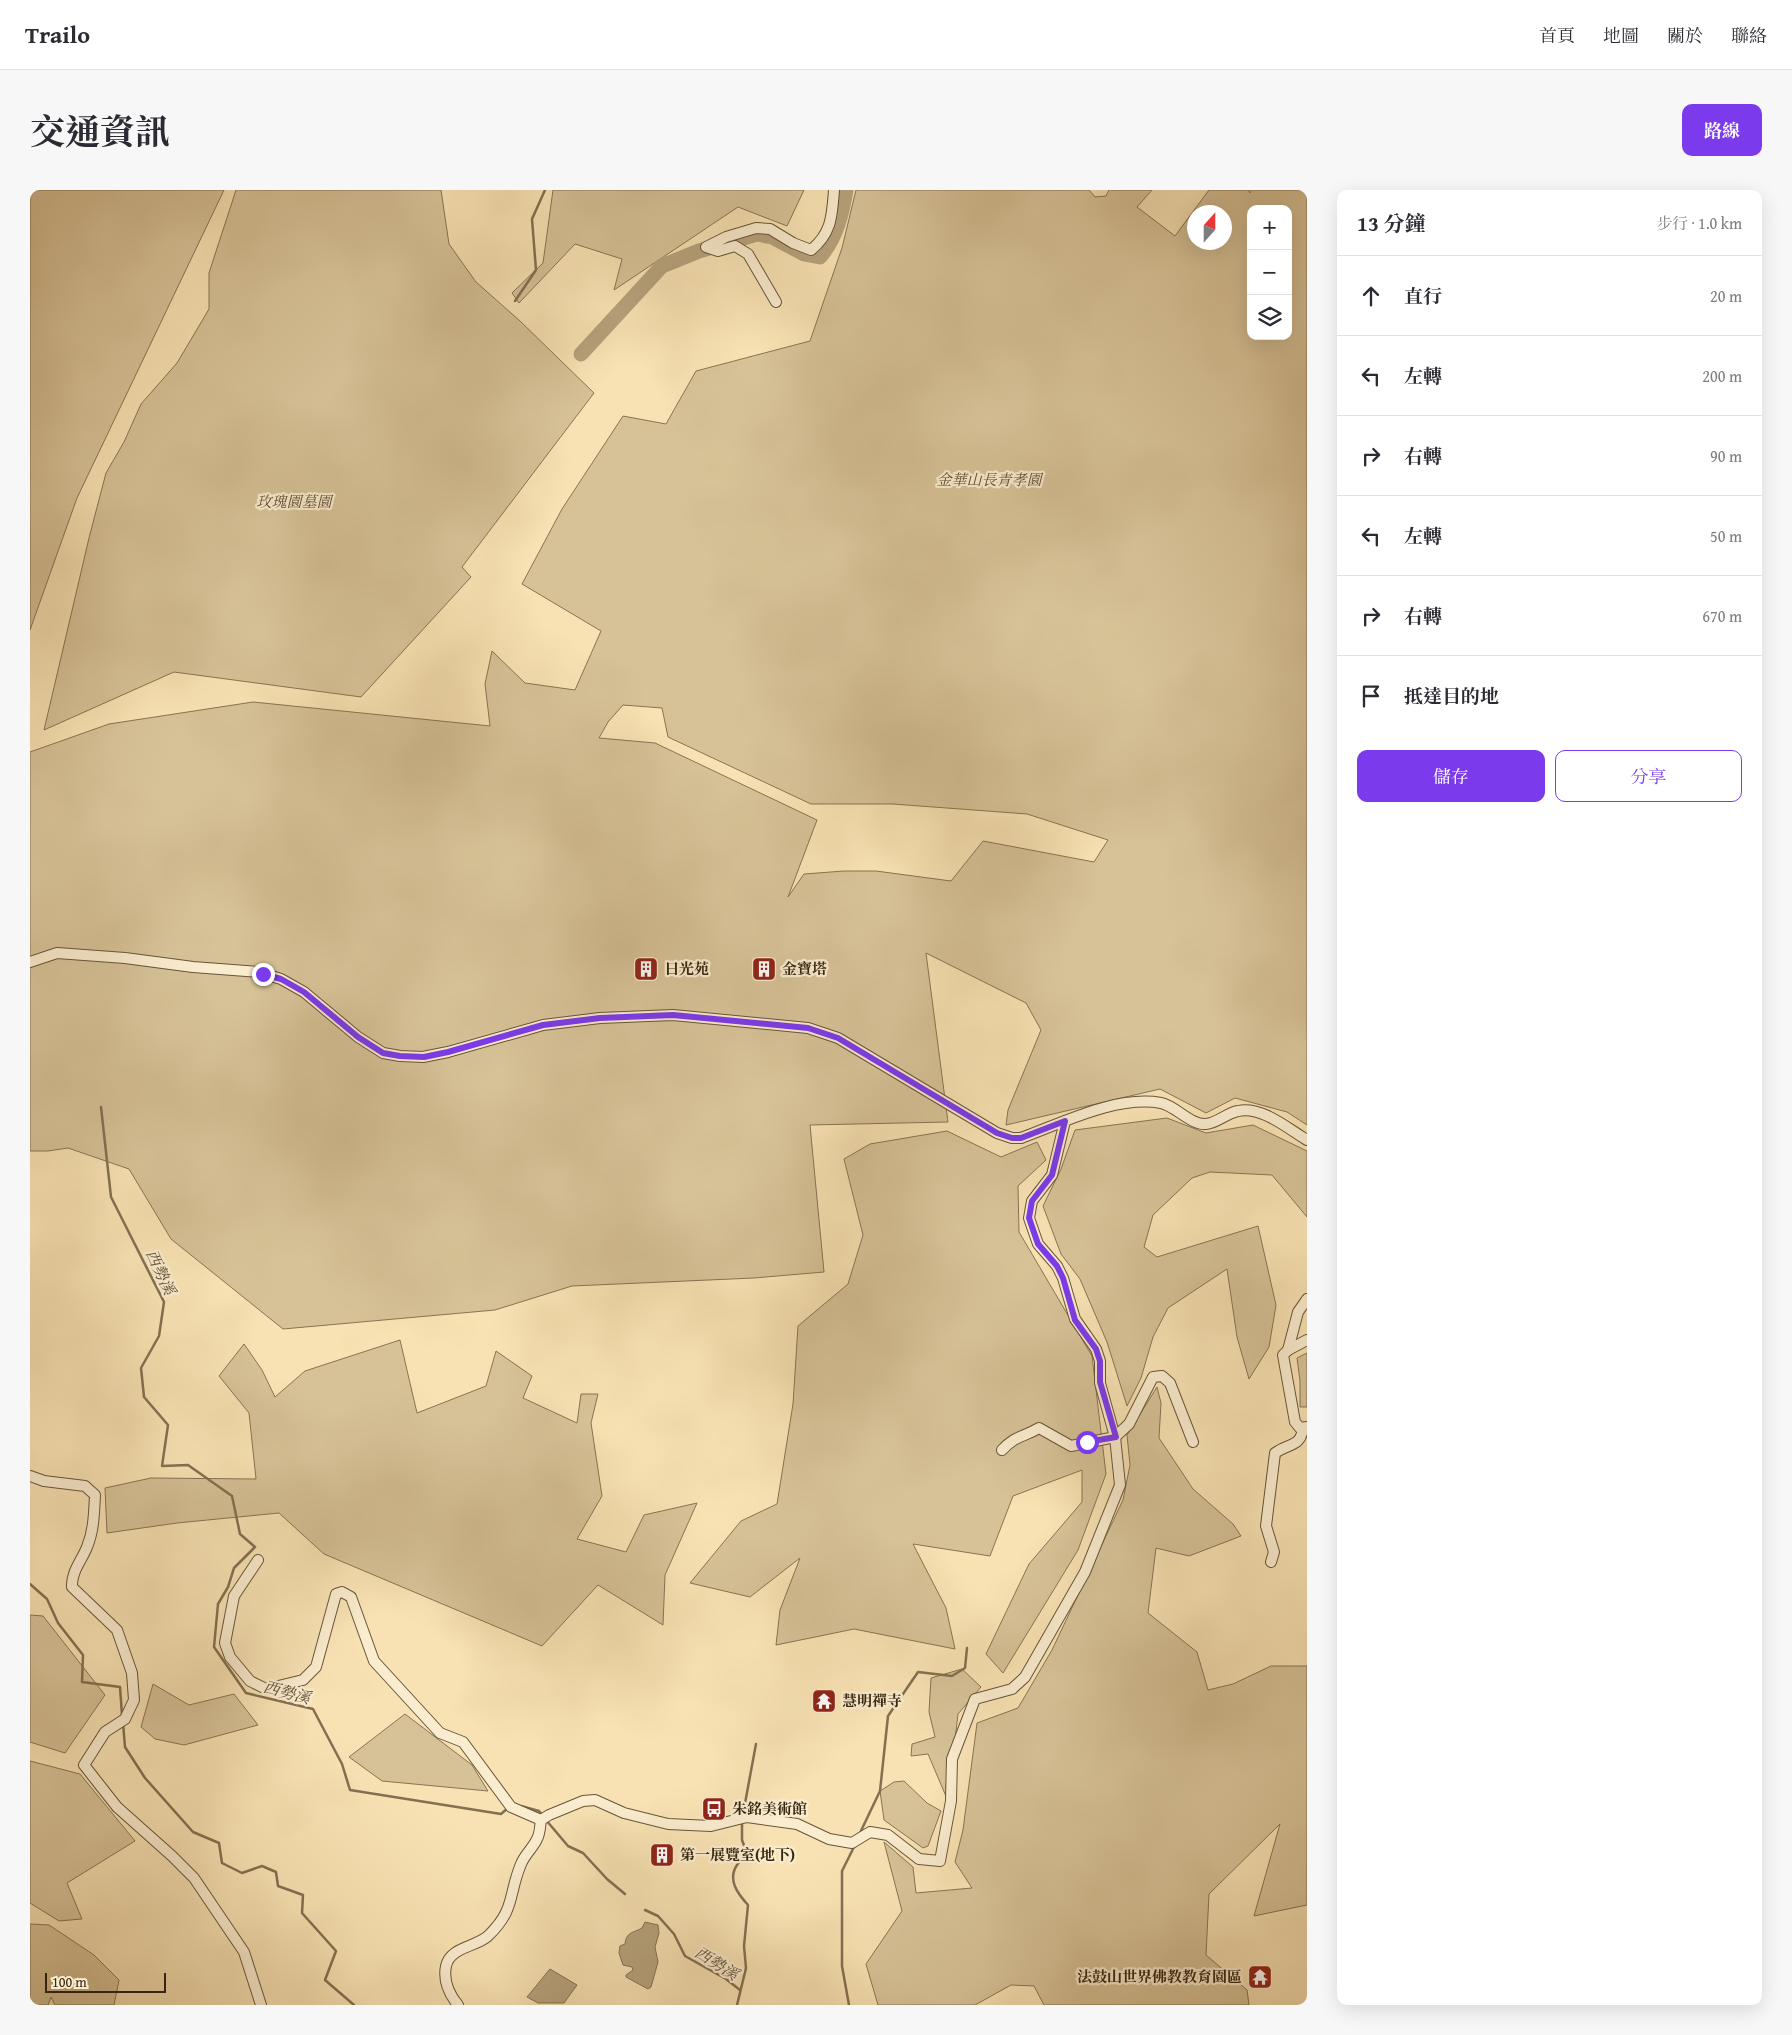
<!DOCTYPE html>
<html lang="zh-TW">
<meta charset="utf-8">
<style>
:root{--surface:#fff;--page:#f7f7f7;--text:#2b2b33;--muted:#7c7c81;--line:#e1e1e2;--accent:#7c3aed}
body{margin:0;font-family:"Gentium Book Plus","Noto Serif TC",serif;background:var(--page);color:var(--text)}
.controls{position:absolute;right:15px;top:15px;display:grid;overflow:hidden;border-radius:10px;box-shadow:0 5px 20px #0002}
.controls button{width:45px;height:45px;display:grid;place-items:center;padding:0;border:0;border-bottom:1px solid var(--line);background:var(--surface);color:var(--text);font:25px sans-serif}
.compass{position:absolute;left:1157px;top:15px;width:45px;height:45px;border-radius:50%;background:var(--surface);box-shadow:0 5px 20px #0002;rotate:21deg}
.scale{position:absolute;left:15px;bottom:12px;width:121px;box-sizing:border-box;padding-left:5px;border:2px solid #372611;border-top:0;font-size:14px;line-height:18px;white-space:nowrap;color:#372611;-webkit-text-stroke:4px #faecce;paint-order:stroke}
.stop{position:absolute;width:15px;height:15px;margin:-11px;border:4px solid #7c3aed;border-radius:50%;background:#fff}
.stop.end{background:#7c3aed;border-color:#fff;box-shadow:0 1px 5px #0008}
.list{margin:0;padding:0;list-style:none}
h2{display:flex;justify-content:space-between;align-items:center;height:65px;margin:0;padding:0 20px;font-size:21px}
h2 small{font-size:16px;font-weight:400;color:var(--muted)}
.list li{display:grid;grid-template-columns:32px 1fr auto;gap:15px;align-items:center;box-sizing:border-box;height:80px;padding:0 20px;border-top:1px solid var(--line)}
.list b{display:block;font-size:19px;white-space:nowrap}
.list em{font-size:16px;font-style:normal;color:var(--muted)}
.actions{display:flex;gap:10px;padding:15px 20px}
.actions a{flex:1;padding:11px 0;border:1px solid var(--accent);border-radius:10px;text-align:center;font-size:18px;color:var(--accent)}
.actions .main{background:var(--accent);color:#fff}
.icon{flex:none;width:28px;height:28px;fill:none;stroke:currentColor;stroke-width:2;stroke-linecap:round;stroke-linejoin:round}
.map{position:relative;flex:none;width:1277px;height:1815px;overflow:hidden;border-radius:10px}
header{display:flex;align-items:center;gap:30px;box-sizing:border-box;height:70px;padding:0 25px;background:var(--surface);border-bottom:1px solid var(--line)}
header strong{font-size:24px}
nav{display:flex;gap:28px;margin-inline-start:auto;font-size:18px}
.intro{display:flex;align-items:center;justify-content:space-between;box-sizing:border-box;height:120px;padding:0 30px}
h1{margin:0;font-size:35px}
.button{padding:12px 22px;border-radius:10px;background:var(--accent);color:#fff;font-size:18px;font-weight:700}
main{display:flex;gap:30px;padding:0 30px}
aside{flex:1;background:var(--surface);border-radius:10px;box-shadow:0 5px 20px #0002}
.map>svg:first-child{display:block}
</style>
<header>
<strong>Trailo</strong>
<nav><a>首頁</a><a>地圖</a><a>關於</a><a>聯絡</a></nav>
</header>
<div class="intro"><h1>交通資訊</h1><a class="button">路線</a></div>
<main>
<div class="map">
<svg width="1277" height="1815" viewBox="0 0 1277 1815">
<rect width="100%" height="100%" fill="#f8e2b3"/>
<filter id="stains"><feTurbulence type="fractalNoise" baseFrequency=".004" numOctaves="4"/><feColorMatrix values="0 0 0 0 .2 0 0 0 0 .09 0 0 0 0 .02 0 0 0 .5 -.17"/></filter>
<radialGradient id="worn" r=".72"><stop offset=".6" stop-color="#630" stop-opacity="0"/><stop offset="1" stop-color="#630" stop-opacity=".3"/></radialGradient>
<g fill="#d7c297" stroke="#877454" fill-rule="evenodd">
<polygon points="0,0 194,0 47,308 0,440"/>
<polygon points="206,0 411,0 419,54 446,92 490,131 564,203 432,377 441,387 331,507 144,482 14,540 59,348 76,283 94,252 111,214 147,173 179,119 179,83"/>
<polygon points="523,0 774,0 757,36 708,17 584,100 592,69 545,54 489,113 482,103 513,73"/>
<path d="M826,0H1059L1065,7L1076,6L1079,0H1122L1107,17L1145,46L1179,0H1218L1220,3V0H1277V935L1257,922L1205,908L1176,923L1130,899L976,935L978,920L1011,840L996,813L896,763L918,932L780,935L794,1082L724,1088L542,1096L465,1120L253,1139L141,1049L99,979L38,958L18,961H0V562L79,534L223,512L460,536L455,494L462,461L495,493L545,500L571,441L492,394L532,319L593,226L636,234L666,181L780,151L812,58ZM1221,19H1258V146H1221ZM1164,22H1194V52H1164ZM593,515L632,518L638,547L781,614H863L997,624L1078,650L1064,672L953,651L921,691L846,681H814L774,684L758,707L787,630L625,553L569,548L578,532Z"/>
<polygon points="1137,928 1176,943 1223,935 1277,961 1277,1027 1242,985 1180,982 1162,988 1123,1025 1114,1057 1127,1067 1228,1036 1246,1115 1239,1157 1219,1189 1207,1147 1197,1079 1138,1118 1123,1147 1111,1188 1097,1216 1077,1152 1050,1089 1031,1064 1013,1016 1031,979 1045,940"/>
<polygon points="917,941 971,967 1007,952 1016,970 988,996 989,1042 1062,1166 1076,1284 1048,1360 973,1483 956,1464 999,1374 1052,1312 1052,1280 983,1306 960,1366 883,1354 916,1418 925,1459 824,1439 746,1455 750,1420 770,1368 720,1407 660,1393 711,1331 747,1314 763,1214 768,1136 818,1094 833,1045 814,969 840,954"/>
<polygon points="370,1150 387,1223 456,1196 466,1161 502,1186 493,1208 547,1233 551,1204 568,1204 561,1233 572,1306 547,1349 596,1362 614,1325 667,1313 635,1385 633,1435 568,1395 512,1456 294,1364 249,1323 147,1333 77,1343 75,1298 121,1288 226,1289 219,1223 189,1186 214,1154 232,1180 245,1207 275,1181"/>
<polygon points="1277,1163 1277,1217 1270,1217 1270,1191 1267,1168"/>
<polygon points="1127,1197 1131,1213 1129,1248 1163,1299 1203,1334 1211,1346 1159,1366 1126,1358 1118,1423 1167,1462 1178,1500 1203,1494 1241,1476 1277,1476 1277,1715 1224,1726 1250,1634 1179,1704 1176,1765 1217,1800 1219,1815 1014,1815 1004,1796 981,1795 945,1815 848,1815 836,1774 872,1721 854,1652 883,1677 886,1703 942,1698 925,1672 933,1640 947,1533 988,1518 1022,1460 1093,1310 1100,1275 1097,1245"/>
<polygon points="0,1425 13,1426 75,1505 35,1563 0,1552"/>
<polygon points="932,1479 951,1497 928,1524 918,1611 898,1564 881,1566 882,1554 905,1547 899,1522 901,1488"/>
<polygon points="123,1494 159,1515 204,1504 228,1535 154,1555 125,1549 111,1537"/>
<polygon points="375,1524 442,1575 458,1601 352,1591 319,1567"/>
<polygon points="0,1571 50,1584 105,1651 37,1693 52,1729 29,1731 0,1713"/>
<polygon points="874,1591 897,1613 911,1621 898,1656 893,1658 854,1630 850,1601 864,1592"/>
<polygon points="0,1734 19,1735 64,1765 89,1790 84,1815 25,1815 21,1807 18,1815 0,1815"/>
</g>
<g fill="#b6a27c" stroke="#837051">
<path d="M615,1732L628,1735L629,1743L625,1757L628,1772L621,1797L618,1799L596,1787V1785L603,1780L602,1777L593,1775L589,1763L590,1756L595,1754C596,1742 603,1743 612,1738Z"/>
<polygon points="520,1779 547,1795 534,1813 508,1813 497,1807"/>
</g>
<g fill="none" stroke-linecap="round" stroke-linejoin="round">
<g stroke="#837051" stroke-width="2.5">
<polyline points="485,111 506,80 502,29 515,0"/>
<polyline points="71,917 81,1007 134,1112 129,1146 111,1178 114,1207 138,1235 132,1276 158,1275 202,1306 210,1344 225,1357 204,1378 198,1397 188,1414 184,1457 216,1503 283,1519 312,1574 320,1600 471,1624 478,1618"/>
<polyline points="0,1394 17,1409 28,1433 53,1465 52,1492 90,1497 92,1525"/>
<polyline points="93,1533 95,1557 115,1588 163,1642 189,1653 192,1673 212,1683 232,1676 246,1682 248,1696 273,1705 272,1723 306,1761 295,1790 324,1815"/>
<polyline points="491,1616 509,1621 513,1626"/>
<polyline points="713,1624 726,1554"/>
<polyline points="516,1630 538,1656 553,1663 577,1689 595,1704"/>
<polyline points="829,1645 850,1601 858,1526 888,1482 922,1486 935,1478 937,1458"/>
<polyline points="615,1720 628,1726 644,1744 655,1766 696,1789 710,1800"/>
<path d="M707,1815L716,1778L714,1756L718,1715C708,1704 697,1690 707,1675C711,1670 714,1667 716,1661L712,1650V1632"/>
<polyline points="819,1815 812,1776 812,1681 824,1657"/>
</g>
<path stroke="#b6a27c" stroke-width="15" d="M551,164L632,76L669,61L727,44L742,47L774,64L790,67C806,48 812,25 816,0"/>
<defs>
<g id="minor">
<path d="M746,112L718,64L705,56L688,61L676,57L696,47L726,38L740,39L763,53L781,60C802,43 802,25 804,0"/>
<path d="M0,772L27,763L95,768L163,777L228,782L251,789L274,802L328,847L353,863L370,866L393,867L418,862L513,835L570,828L643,825L778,838L808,848L967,943L982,948H991C1032,933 1087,905 1131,913C1146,916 1160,935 1176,934C1187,933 1197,923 1208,921C1232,916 1257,938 1277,950"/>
<polyline points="1277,1109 1268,1122 1258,1160 1253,1165 1265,1232 1270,1238 1277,1237"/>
<polyline points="1258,1160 1277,1150"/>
<path d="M972,1260C986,1245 992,1248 1009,1238L1041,1256L1085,1247L1099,1234L1123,1187L1132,1186L1140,1193L1163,1252"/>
<path d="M0,1286L14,1291L55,1296L65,1305C64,1323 64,1340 57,1357C52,1370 41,1382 42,1397L87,1440L102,1483L104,1510L95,1529L75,1542L54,1575L87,1617L142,1666L164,1688L214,1762L231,1815"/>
<polyline points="228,1370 204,1406 195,1453 200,1467 220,1491 236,1499 273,1490 286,1477 306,1404 312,1402 321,1407 344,1471 410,1543 433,1552 481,1617 511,1630"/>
<path d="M1241,1372L1244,1362L1236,1336L1245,1263C1259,1253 1271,1257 1273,1238"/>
<path d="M428,1815C419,1804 413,1791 416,1776C420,1757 446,1757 458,1746C486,1719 478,1705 491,1674C495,1664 503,1658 507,1649C510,1644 510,1636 511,1630L519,1625L553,1611L565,1610L594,1623L638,1634L681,1636L717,1627L767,1634L799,1649L822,1653L840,1642L858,1645L889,1669L910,1671L921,1611L922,1569L945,1509L982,1499L995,1487L1055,1382L1090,1295L1085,1247L1070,1193V1171L1066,1159L1045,1129L1033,1088L1027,1076L1008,1054L999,1028L1002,1011L1022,985L1035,931"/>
</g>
</defs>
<use href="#minor" stroke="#67553a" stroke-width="12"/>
<use href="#minor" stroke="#faecce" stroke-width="10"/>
</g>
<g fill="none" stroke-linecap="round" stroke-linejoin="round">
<polyline stroke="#7c3aed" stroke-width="6" points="233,784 251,789 274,802 328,847 353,863 370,866 394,867 418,862 513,835 570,828 643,825 778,838 808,848 967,943 982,948 991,948 1035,931 1022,985 1002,1011 999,1028 1008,1054 1027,1076 1033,1088 1045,1130 1066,1159 1070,1171 1070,1192 1086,1247 1057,1252"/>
</g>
<defs>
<symbol id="building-square" viewBox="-11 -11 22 22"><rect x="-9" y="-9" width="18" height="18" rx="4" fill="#8f2418" stroke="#faecce"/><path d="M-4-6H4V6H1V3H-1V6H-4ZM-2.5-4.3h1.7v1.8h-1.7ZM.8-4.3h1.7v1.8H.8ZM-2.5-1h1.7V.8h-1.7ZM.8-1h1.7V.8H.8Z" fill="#fff"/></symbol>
<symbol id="temple-square" viewBox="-11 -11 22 22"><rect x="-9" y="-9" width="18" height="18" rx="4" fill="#8f2418" stroke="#faecce"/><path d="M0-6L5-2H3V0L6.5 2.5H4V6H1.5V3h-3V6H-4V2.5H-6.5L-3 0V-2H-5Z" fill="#fff"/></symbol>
<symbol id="bus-square" viewBox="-11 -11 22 22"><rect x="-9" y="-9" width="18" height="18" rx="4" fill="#8f2418" stroke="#faecce"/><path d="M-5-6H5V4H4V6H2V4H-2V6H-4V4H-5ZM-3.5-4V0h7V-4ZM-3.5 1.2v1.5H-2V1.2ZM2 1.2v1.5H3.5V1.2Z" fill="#fff"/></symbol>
</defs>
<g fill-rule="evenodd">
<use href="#building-square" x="602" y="765" width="28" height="28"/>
<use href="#building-square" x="720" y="765" width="28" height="28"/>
<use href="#temple-square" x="780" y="1497" width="28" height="28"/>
<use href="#bus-square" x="670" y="1605" width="28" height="28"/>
<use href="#building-square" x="618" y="1651" width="28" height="28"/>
<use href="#temple-square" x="1216" y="1773" width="28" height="28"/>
</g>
<g text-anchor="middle" stroke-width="4.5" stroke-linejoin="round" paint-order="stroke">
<g font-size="15" font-style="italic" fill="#5f4d32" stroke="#faecce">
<text x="959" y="295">金華山長青孝園</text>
<text x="264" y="317">玫瑰園墓園</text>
</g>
<g font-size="15" font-weight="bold" fill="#372611" stroke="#faecce" text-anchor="start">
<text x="634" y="784">日光苑</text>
<text x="752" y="784">金寶塔</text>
<text x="812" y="1516">慧明禪寺</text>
<text x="702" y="1624">朱銘美術館</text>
<text x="650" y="1670">第一展覽室(地下)</text>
<text x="1212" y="1792" text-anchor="end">法鼓山世界佛教教育園區</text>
</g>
<g font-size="16" font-style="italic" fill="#635136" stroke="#faecce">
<text transform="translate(131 1082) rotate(65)" y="6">西勢溪</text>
<text transform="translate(257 1502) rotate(15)" y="6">西勢溪</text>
<text transform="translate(687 1773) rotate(32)" y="6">西勢溪</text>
</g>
</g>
<rect width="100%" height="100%" filter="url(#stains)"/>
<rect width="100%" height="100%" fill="url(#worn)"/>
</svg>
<div class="controls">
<button>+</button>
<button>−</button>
<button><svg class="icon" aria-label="layers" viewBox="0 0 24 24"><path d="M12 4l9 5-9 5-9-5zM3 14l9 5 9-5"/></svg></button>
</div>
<svg class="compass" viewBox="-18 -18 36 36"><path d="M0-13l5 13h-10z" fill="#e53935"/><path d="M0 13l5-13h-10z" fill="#7c7c81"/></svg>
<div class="scale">100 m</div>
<div class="stop" style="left:1057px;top:1252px"></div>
<div class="stop end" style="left:233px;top:784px"></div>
</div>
<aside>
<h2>13 分鐘<small>步行 · 1.0 km</small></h2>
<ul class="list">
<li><svg class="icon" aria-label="ahead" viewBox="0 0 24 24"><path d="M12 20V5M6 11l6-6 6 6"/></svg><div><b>直行</b></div><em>20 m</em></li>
<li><svg class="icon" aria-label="left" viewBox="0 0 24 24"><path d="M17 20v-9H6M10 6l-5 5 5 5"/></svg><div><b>左轉</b></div><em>200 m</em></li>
<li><svg class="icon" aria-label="right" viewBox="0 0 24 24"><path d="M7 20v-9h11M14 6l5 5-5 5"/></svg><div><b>右轉</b></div><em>90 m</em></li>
<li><svg class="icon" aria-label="left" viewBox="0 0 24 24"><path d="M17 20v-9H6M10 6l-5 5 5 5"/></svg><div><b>左轉</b></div><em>50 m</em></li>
<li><svg class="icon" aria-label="right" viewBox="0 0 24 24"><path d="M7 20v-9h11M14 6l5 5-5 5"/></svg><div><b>右轉</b></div><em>670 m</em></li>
<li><svg class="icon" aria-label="arrive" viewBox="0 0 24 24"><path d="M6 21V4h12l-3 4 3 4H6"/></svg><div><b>抵達目的地</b></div></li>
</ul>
<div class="actions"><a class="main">儲存</a><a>分享</a></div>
</aside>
</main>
